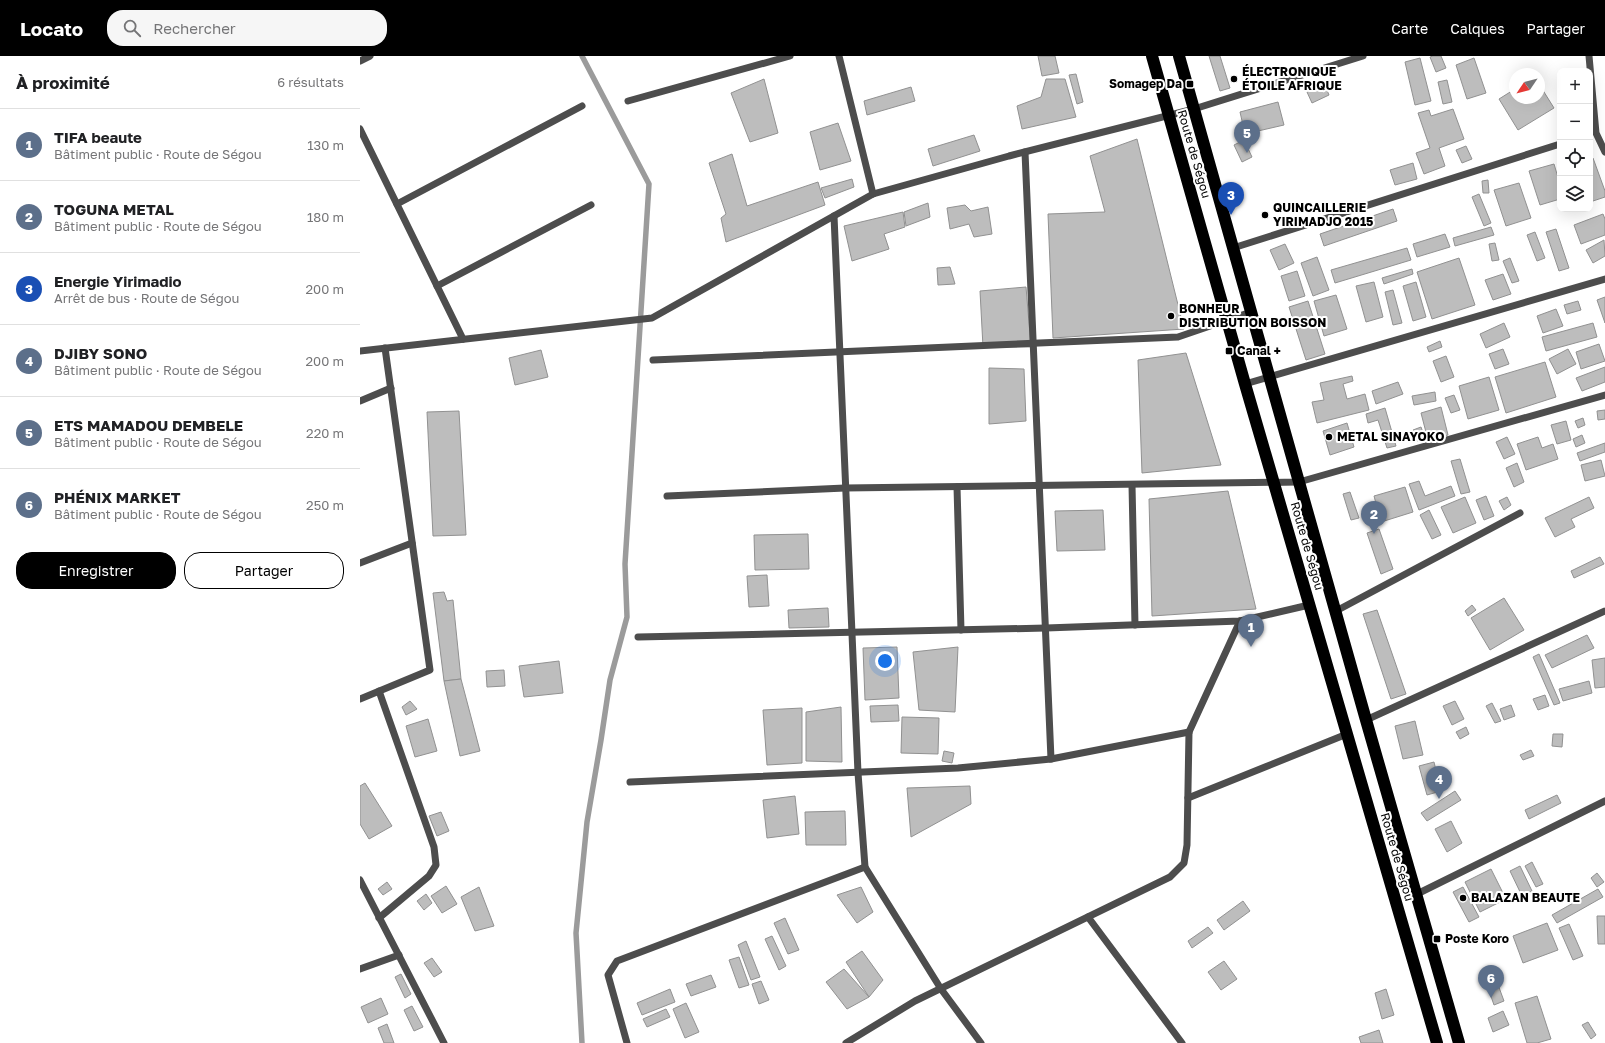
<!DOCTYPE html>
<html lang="fr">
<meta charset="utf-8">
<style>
:root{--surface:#fff;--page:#f6f6f6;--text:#202124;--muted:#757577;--line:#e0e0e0;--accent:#000}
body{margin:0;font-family:"Golos Text",sans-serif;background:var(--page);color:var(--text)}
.controls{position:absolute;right:12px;top:12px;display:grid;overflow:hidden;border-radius:8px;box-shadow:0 4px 16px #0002}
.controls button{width:36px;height:36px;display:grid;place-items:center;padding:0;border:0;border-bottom:1px solid var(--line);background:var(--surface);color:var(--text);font:20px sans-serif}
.compass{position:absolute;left:1149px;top:12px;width:36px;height:36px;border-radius:50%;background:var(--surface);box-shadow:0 4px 16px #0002;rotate:235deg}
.you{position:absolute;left:525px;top:605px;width:14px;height:14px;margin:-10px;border:3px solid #fff;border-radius:50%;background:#1a73e8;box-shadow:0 0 0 6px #1a73e833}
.badge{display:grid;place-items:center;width:26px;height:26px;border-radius:50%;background:var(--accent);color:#fff;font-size:13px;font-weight:700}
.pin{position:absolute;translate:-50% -33px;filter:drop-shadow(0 1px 2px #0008)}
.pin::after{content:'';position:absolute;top:21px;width:14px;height:12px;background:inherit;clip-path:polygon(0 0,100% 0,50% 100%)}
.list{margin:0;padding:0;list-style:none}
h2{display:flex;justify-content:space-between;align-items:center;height:52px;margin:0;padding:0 16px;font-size:17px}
h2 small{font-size:13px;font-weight:400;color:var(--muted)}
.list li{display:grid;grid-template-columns:26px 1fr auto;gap:12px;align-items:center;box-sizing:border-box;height:72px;padding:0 16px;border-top:1px solid var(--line)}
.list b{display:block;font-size:15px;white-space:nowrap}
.list p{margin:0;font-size:13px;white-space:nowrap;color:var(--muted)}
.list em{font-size:13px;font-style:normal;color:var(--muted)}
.actions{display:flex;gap:8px;padding:12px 16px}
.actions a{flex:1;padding:9px 0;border:1px solid var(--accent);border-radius:16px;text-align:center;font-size:14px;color:var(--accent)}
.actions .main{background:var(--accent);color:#fff}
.icon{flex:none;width:22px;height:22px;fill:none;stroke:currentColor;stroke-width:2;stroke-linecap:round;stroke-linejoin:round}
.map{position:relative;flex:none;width:1245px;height:987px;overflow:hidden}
header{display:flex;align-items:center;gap:24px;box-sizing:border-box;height:56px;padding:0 20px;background:var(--accent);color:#fff}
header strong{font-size:19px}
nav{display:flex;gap:22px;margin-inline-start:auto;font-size:14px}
.search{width:280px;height:36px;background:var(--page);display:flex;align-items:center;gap:10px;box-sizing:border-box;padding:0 14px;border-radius:16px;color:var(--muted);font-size:15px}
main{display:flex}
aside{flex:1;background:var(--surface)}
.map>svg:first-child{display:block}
</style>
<header>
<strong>Locato</strong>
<div class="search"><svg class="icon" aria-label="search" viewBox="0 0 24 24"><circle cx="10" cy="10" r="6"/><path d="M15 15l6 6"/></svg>Rechercher</div>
<nav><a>Carte</a><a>Calques</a><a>Partager</a></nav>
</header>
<main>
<aside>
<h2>À proximité<small>6 résultats</small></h2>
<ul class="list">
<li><span class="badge" style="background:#5c6f8a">1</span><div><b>TIFA beaute</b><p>Bâtiment public · Route de Ségou</p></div><em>130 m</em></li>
<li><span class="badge" style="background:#5c6f8a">2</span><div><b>TOGUNA METAL</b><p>Bâtiment public · Route de Ségou</p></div><em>180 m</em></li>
<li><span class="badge" style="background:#1a4fb4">3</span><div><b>Energie Yirimadio</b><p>Arrêt de bus · Route de Ségou</p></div><em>200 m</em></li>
<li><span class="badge" style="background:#5c6f8a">4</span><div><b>DJIBY SONO</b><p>Bâtiment public · Route de Ségou</p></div><em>200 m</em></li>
<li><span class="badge" style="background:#5c6f8a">5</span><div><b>ETS MAMADOU DEMBELE</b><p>Bâtiment public · Route de Ségou</p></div><em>220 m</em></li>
<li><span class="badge" style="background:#5c6f8a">6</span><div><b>PHÉNIX MARKET</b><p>Bâtiment public · Route de Ségou</p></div><em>250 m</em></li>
</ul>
<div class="actions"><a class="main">Enregistrer</a><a>Partager</a></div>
</aside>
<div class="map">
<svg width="1245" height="987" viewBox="0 0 1245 987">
<rect width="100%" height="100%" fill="#fff"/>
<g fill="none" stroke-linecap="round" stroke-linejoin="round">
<polyline stroke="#9b9b9b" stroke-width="5.5" points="222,0 289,128 265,508 267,561 250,624 241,684 227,766 216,877 222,987"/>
</g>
<g fill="#bdbdbd" stroke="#919191">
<polygon points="678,0 695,0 699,17 682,20"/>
<polygon points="849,0 860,0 870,32 860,35"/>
<polygon points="1073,0 1081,0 1086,12 1076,16 1070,1"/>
<polygon points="1060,2 1071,45 1055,49 1045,6"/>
<polygon points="1114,2 1126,37 1107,43 1096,9"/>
<polygon points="716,18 723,46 717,48 709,19"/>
<polygon points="404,23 418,77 390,86 371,37"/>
<polygon points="686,23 705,23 716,61 662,73 657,50 681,41"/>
<polygon points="1087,24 1092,46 1083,48 1078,26"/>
<polygon points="964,27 969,39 952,47 947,36"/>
<polygon points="1179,28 1194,52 1158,74 1139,43 1155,33 1155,42 1179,42"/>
<polygon points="551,31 555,45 507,59 504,45"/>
<polygon points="918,46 924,69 885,78 880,56"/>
<polygon points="1093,53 1104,83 1079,92 1085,110 1064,118 1056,97 1070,92 1058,57 1069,54 1071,60"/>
<polygon points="478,67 491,105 460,114 450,76"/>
<polygon points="614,79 620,95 573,110 568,93"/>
<polygon points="777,83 824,273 693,282 688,158 745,156 730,100"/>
<polygon points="884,84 892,101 882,106 874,89"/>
<polygon points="1106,90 1112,103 1102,107 1096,94"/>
<polygon points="372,98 387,150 458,126 465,149 366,186 361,162 366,158 349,107"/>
<polygon points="1233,102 1245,135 1245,141 1230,146 1230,103"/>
<polygon points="1053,107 1057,123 1035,129 1030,114"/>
<polygon points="1194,108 1200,128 1200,143 1180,149 1169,115"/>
<polygon points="492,123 494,131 465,142 461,132"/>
<polygon points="1128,124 1129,137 1123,137 1122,125"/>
<polygon points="1159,127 1171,162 1146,170 1134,134"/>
<polygon points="1119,138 1131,167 1124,170 1112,141"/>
<polygon points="568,147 570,161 546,170 544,156"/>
<polygon points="605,149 611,155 628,151 632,178 614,181 609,168 590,173 587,152"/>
<polygon points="1033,153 1037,165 964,190 960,178"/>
<polygon points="543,156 545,171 524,178 529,193 492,205 484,170"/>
<polygon points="1243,158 1245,163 1245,179 1221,188 1214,169"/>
<polygon points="1131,171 1134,179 1095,190 1093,182"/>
<polygon points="1196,173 1209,212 1199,215 1186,176"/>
<polygon points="1175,176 1185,202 1177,205 1167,179"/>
<polygon points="1085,178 1090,191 1057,201 1053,188"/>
<polygon points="1244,184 1245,200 1233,207 1226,194"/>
<polygon points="1135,187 1139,204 1132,205 1129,188"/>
<polygon points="925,188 934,207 919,214 910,194"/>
<polygon points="1047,192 1051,204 975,227 971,214"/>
<polygon points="957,201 969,234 953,240 941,207"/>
<polygon points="1099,202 1115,249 1072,263 1057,216"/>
<polygon points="1150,202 1159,225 1152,227 1143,205"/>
<polygon points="590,211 595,228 578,229 577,212"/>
<polygon points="1052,213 1053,218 1024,228 1022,222"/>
<polygon points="937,215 945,240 929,245 921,220"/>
<polygon points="1143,218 1151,238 1133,244 1125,224"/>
<polygon points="1014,226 1023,261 1006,266 996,230"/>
<polygon points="1056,226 1066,261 1053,265 1043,230"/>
<polygon points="666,231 671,291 623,291 620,235"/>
<polygon points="1033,234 1042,267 1033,269 1025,236"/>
<polygon points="976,239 987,273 964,280 954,245"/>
<polygon points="1245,241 1245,267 1237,244"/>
<polygon points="948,245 965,298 946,304 929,251"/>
<polygon points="1218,245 1221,254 1207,258 1204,249"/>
<polygon points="1196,253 1203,270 1183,277 1177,260"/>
<polygon points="1144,267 1150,281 1126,292 1120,278"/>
<polygon points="1233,267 1237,281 1186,295 1182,281"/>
<polygon points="1080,285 1082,291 1069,296 1067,291"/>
<polygon points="1239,288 1245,305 1221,313 1216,296"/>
<polygon points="1143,293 1149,308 1135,313 1129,298"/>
<polygon points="1208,293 1216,308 1197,318 1189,303"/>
<polygon points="181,294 188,321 155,329 149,302"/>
<polygon points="826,297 861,409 782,417 778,304"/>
<polygon points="1086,300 1094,321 1081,326 1073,305"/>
<polygon points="1185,306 1196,341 1146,357 1135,321"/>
<polygon points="1245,311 1245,326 1222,335 1216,322"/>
<polygon points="629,312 664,313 666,365 629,368"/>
<polygon points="992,320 993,325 983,328 987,343 1005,338 1009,354 957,367 952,346 964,344 960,327"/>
<polygon points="1129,321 1139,354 1108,363 1099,330"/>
<polygon points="1038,326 1043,338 1016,348 1012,335"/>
<polygon points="1075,336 1076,345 1054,349 1052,340"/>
<polygon points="1094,339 1100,354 1091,357 1085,342"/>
<polygon points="1081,351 1088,379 1068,384 1061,357"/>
<polygon points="1025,352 1036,390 1027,392 1018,364 1008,367 1006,358"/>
<polygon points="1245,354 1245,363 1238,364 1237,355"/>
<polygon points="99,355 106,479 73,480 67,356"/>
<polygon points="1223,362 1225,369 1218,372 1215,365"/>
<polygon points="1206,365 1211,384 1197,388 1191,369"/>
<polygon points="987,367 994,391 970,399 963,375"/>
<polygon points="1061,371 1065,382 1057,385 1053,374"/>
<polygon points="1222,379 1225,387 1216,391 1213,383"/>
<polygon points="1147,381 1155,398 1144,403 1136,386"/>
<polygon points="1178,381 1182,392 1193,388 1198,403 1166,414 1157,388"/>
<polygon points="1245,387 1245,396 1220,405 1217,397"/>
<polygon points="1100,403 1110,436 1101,438 1091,405"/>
<polygon points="1241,404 1245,420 1225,425 1221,409"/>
<polygon points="1157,407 1164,426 1154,431 1146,412"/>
<polygon points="1059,425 1065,440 1091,430 1095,440 1059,454 1049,428"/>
<polygon points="1045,431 1053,456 1021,466 1014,440"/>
<polygon points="868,435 896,553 792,560 789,443"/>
<polygon points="990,436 999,462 991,464 983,438"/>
<polygon points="1126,440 1134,460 1124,464 1116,444"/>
<polygon points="1105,441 1116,467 1093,477 1081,451"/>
<polygon points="1147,441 1151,449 1144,454 1139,445"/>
<polygon points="1229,441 1234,452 1211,463 1215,471 1195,481 1185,462"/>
<polygon points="743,454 745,494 697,495 695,455"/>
<polygon points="1069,454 1081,479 1072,483 1060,459"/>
<polygon points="1019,473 1033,513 1021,518 1007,477"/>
<polygon points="448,478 449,513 395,514 394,479"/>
<polygon points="1240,501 1244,508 1214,522 1211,515"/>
<polygon points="407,519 409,550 389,551 387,520"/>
<polygon points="84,536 87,545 93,544 101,623 84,625 73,537"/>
<polygon points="1144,542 1164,574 1130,594 1111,562"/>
<polygon points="1112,549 1116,554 1108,560 1105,555"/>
<polygon points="468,552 469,571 429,572 428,554"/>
<polygon points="1017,554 1046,638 1031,643 1003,558"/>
<polygon points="1227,579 1234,592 1192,612 1185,599"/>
<polygon points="537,591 539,642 505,644 503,592"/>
<polygon points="598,591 595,656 559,654 553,596"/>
<polygon points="1179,598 1200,647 1194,649 1173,601"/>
<polygon points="1245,602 1245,631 1235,632 1232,604"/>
<polygon points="199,605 203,637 164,641 159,610"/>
<polygon points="144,614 145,630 127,631 126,615"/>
<polygon points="101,623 120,695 100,700 84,625"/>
<polygon points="1229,625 1232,637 1203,645 1199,633"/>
<polygon points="1185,639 1189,650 1178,654 1173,643"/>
<polygon points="50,645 57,653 46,659 42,651"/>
<polygon points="1095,645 1104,663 1092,669 1083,650"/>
<polygon points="1132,647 1141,665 1135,667 1126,650"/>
<polygon points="538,649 539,665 511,666 510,650"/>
<polygon points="1151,649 1155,660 1144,664 1140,653"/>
<polygon points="481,651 482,706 446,705 446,656"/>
<polygon points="442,652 442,707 407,709 403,654"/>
<polygon points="542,661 579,662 578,698 541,697"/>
<polygon points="68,663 77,695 55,701 46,670"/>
<polygon points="1055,665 1063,699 1043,703 1035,670"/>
<polygon points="1106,671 1109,678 1100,683 1096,676"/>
<polygon points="1193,678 1203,678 1202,691 1192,690"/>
<polygon points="1171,694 1174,700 1163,704 1160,699"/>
<polygon points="584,695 594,697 592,707 582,705"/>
<polygon points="1074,706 1081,735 1067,739 1059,710"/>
<polygon points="5,727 32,770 9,783 0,768 0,730"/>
<polygon points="610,730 611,748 551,781 547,732"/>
<polygon points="1095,735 1101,744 1067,765 1061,757"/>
<polygon points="1197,739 1201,747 1169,763 1165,754"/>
<polygon points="435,740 439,778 407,782 403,744"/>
<polygon points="485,755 486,789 446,789 445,756"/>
<polygon points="81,756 89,775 77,780 69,760"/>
<polygon points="1091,765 1102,787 1087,796 1075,773"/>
<polygon points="1172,806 1183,828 1176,831 1165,810"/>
<polygon points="1160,810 1172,835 1162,840 1150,815"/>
<polygon points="1131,813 1146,843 1120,856 1105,826"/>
<polygon points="1237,817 1244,826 1237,831 1231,822"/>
<polygon points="27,826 32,833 23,839 18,833"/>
<polygon points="86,830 97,848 82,857 71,840"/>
<polygon points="119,831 134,870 115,875 101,841"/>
<polygon points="501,831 513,856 497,867 477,839"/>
<polygon points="1103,831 1119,861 1109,866 1093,836"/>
<polygon points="1238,833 1243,841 1197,867 1192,859"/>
<polygon points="66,838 72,847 64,854 57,845"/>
<polygon points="883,845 890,855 864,874 857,864"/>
<polygon points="1237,860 1245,860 1245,888 1238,888"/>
<polygon points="425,862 439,894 428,898 414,867"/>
<polygon points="1187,867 1198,894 1163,907 1153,880"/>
<polygon points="1209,868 1223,900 1213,904 1199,872"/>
<polygon points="848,871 853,877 832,892 828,885"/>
<polygon points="412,880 426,910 419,914 405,883"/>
<polygon points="386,885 400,921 391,924 378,889"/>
<polygon points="502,895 523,924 509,941 486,906"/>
<polygon points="379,901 389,929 379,932 369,904"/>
<polygon points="72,902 82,916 74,921 64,907"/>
<polygon points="864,905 877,923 861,934 848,916"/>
<polygon points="484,913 509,941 487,953 466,926"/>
<polygon points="41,918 51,938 45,942 35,921"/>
<polygon points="351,919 356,931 331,940 326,928"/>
<polygon points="401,925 409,944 399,948 392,928"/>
<polygon points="1137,926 1144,945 1134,949 1127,929"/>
<polygon points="310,933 315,946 282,959 277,947"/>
<polygon points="1026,933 1034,959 1022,963 1015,937"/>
<polygon points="1177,940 1191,983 1177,987 1167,987 1155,947"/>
<polygon points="21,942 28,958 8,967 1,951"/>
<polygon points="326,947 339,976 325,982 313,953"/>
<polygon points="52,950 63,971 54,975 44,954"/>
<polygon points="306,953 310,961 287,971 283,963"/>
<polygon points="1143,955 1149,969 1133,976 1128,962"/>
<polygon points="1228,966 1236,979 1231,983 1222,969"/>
<polygon points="27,968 34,987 24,987 18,972"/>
<polygon points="1019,974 1023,987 1001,987 999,981"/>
</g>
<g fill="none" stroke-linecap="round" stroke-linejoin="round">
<g stroke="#4d4d4d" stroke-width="7">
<polyline points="479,0 513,138"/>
<polyline points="1229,0 1236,77 1245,96"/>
<polyline points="0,5 10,0"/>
<polyline points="268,45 430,0"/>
<polyline points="0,73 103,283"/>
<polyline points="665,96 691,703"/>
<polyline points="37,148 222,50"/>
<polyline points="474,160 498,717 505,811 581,933 621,987"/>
<polyline points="873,192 1200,88"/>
<polyline points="77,230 231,149"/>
<polyline points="0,295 292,262 513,138 649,100 834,53 1003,0"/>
<polyline points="293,304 818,281 891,256"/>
<polyline points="885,328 1245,223"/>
<polyline points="0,345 31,332"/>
<polyline points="772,429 775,569"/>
<polyline points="597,431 601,574"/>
<polyline points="307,440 485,432 939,426 1245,339"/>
<polyline points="0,507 52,487"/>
<polyline points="976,555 1160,457"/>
<polyline points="278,581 686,572 880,565 949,549"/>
<polyline points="19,635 74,791 76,809 69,820 19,862"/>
<polyline points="0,643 70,614 25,292"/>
<polyline points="1006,664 1245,555"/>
<polyline points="270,726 598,712 691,703 829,676"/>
<polyline points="828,742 987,678"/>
<polyline points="0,824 84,987"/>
<polyline points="1057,838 1245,745"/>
<polyline points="728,861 822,987"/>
<polyline points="0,913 39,899"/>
<polyline points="267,987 248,919 257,905 505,811"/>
<polyline points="486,987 555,945 810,821 824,807 827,789 829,676 880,565"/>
</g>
<g stroke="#000" stroke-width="12">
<polyline points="792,0 885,328 1077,987"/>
<polyline points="819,0 1006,664 1099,987"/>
</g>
</g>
<g fill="#000" stroke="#fff" stroke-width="1.5">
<circle cx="874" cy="23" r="4"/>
<rect x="826" y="24" width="8" height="8" rx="2"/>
<circle cx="905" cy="159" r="4"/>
<circle cx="811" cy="260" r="4"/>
<rect x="865" y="291" width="8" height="8" rx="2"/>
<circle cx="969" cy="381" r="4"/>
<circle cx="1103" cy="842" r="4"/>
<rect x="1073" y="879" width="8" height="8" rx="2"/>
</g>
<g text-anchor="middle" stroke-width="4" stroke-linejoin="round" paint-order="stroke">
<g font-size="12" font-weight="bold" fill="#000" stroke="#fff" text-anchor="start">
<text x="882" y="20">ÉLECTRONIQUE<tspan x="882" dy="14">ÉTOILE AFRIQUE</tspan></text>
<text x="822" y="32" text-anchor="end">Somagep Da</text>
<text x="913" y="156">QUINCAILLERIE<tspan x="913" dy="14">YIRIMADJO 2015</tspan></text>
<text x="819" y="257">BONHEUR<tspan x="819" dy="14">DISTRIBUTION BOISSON</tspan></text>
<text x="877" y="299">Canal +</text>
<text x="977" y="385">METAL SINAYOKO</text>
<text x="1111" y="846">BALAZAN BEAUTE</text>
<text x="1085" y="887">Poste Koro</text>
</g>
<g font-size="12" fill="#000" stroke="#fff">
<text transform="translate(834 98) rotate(74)" y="4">Route de Ségou</text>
<text transform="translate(947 490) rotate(74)" y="4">Route de Ségou</text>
<text transform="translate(1037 801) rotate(74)" y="4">Route de Ségou</text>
</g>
</g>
</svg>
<div class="controls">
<button>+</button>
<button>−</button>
<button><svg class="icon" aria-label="locate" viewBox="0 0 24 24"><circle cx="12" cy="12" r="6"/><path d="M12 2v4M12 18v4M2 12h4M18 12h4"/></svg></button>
<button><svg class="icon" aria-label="layers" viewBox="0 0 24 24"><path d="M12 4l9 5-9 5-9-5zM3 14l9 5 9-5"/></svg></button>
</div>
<svg class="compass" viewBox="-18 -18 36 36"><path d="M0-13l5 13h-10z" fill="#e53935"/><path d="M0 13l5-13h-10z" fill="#757577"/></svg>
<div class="you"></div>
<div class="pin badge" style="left:891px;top:591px;background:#5c6f8a">1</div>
<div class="pin badge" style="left:1014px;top:478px;background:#5c6f8a">2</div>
<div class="pin badge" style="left:871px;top:159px;background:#1a4fb4">3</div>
<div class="pin badge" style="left:1079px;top:743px;background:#5c6f8a">4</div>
<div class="pin badge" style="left:887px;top:97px;background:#5c6f8a">5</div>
<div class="pin badge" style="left:1131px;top:942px;background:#5c6f8a">6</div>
</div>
</main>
